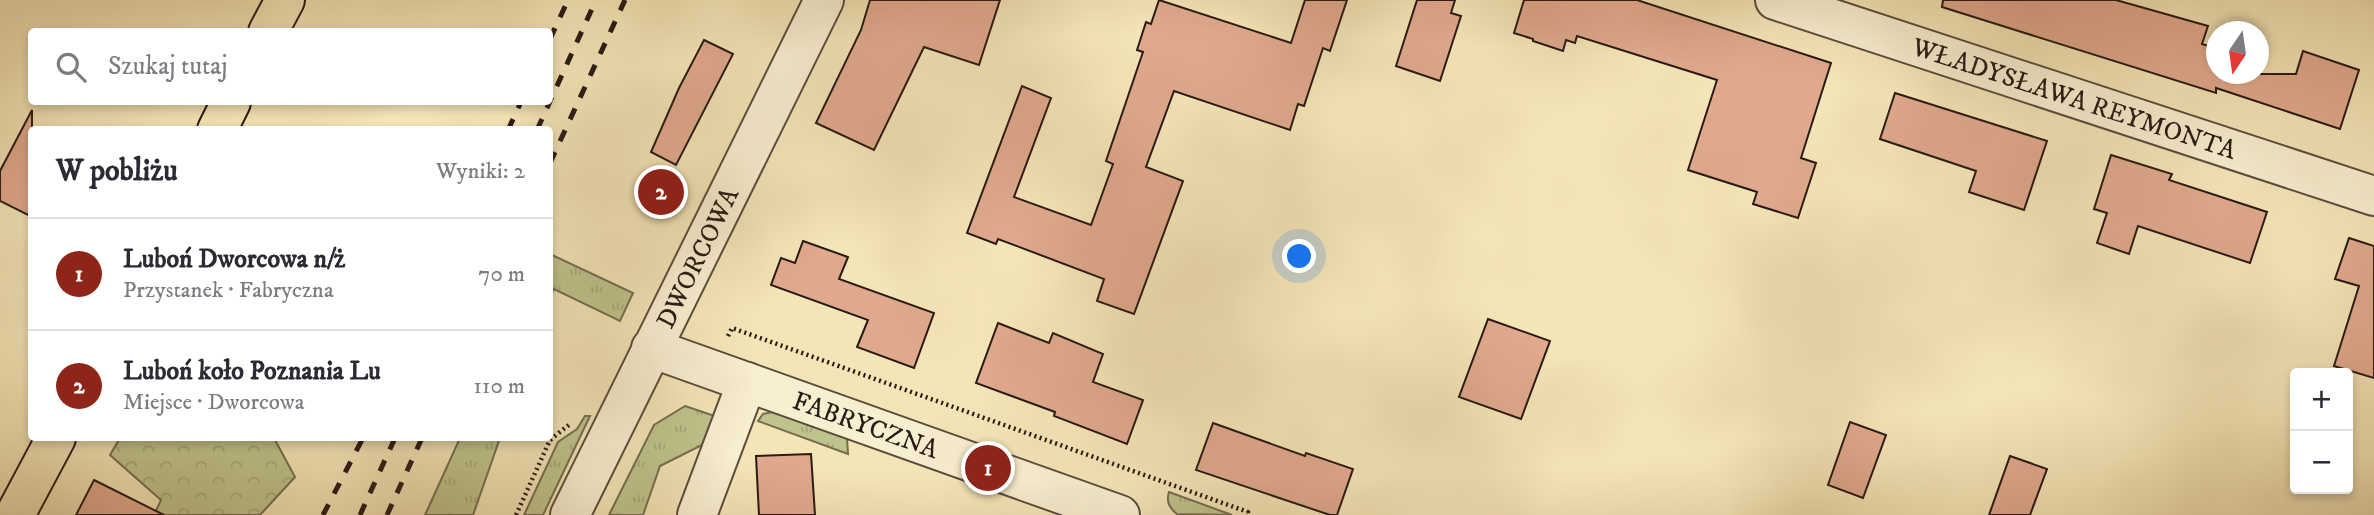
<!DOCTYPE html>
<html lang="pl">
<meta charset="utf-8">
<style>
:root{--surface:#fff;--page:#f7f7f7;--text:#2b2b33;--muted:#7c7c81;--line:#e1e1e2;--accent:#8f2418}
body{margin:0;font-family:"IM FELL DW Pica",serif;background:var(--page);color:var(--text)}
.controls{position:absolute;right:21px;bottom:21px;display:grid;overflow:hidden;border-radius:7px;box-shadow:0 4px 10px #0003}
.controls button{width:63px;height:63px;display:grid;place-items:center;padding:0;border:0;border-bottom:2px solid var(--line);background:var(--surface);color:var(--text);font:35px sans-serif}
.compass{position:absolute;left:2206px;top:21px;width:63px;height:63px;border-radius:50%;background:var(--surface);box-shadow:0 4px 10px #0003;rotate:193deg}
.you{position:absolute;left:1300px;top:257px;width:24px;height:24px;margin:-18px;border:5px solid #fff;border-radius:50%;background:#1a73e8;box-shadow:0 0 0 10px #1a73e833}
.badge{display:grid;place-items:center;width:46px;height:46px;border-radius:50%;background:var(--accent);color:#fff;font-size:23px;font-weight:700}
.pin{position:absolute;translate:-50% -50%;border:4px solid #fff;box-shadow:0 2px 7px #0006}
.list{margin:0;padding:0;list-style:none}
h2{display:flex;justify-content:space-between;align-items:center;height:91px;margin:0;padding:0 28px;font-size:30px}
h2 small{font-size:23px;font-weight:400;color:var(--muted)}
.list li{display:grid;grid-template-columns:46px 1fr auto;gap:21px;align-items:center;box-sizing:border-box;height:112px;padding:0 28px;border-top:2px solid var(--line)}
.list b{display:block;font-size:26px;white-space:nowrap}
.list p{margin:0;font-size:23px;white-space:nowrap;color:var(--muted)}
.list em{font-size:23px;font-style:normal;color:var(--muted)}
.icon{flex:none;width:38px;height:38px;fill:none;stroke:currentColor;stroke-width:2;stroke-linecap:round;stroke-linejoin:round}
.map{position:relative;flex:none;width:2374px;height:515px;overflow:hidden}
.search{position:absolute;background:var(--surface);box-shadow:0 4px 10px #0003;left:28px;top:28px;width:525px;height:77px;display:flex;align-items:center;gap:18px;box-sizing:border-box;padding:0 24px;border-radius:7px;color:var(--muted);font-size:26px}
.panel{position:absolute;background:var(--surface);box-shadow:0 4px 10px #0003;left:28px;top:126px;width:525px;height:315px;border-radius:7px}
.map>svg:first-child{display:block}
</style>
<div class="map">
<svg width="2374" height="515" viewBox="0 0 2374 515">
<defs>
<pattern id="grass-tufts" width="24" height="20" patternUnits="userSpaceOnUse" patternTransform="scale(1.75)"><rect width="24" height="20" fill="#bfc38c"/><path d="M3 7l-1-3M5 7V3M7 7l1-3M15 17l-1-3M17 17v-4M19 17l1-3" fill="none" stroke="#a4a778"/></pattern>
<pattern id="forest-crowns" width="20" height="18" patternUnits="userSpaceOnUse" patternTransform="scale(1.75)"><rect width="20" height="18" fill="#bfc38c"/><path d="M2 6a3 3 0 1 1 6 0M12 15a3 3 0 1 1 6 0" fill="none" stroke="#a4a778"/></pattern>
</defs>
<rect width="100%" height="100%" fill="#f4e5b7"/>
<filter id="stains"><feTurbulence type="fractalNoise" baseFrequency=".00286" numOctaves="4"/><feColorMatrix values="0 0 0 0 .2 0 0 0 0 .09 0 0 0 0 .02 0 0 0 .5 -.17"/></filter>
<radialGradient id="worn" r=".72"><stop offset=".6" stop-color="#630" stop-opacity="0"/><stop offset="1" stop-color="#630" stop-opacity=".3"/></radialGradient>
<g fill="url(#grass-tufts)" stroke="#746e50" stroke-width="2">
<polygon points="550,254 633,293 620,321 554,289 550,296"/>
<polygon points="685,406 718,417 708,442 660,466 643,515 609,515 654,425"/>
<polygon points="772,412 847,438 848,454 758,421 763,414"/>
<polygon points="585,416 590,416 543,515 524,515 558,442 577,429"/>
<polygon points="460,438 500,438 473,515 425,515"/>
<path d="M1169,492L1232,515L1177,514C1169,508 1166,501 1169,492Z"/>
</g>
<polygon fill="url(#forest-crowns)" stroke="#746e50" stroke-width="2" points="120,438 274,438 295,477 260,515 154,515 161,500 110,455"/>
<g fill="#e0a98d" stroke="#281a15" stroke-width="2">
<polygon points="870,0 1000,0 979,65 924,47 874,150 816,123 861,30"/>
<polygon points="1159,0 1291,43 1305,0 1347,0 1330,51 1323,48 1304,106 1298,104 1290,130 1174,91 1146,167 1183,181 1134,314 1097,301 1104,279 998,239 996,244 967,233 1022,86 1051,98 1014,197 1091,225 1113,164 1106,161 1143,52 1137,50 1146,22 1151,24"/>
<polygon points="1417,0 1455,0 1451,13 1461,16 1440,81 1396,66"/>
<polygon points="1524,0 1637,0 1831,63 1801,158 1816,163 1798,218 1753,204 1757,192 1688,170 1717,80 1577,36 1575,43 1566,40 1563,51 1533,41 1533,39 1514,33"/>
<polygon points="1943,0 2116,0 2208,26 2202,44 2216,48 2216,74 2296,74 2303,51 2359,70 2340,129 2216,88 2216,93 1942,7"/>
<polygon points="704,40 733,54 676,165 651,152 679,88"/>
<polygon points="1895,93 2047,141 2024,210 1969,192 1976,171 1880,139"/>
<polygon points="32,110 32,217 0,201 0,171"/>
<polygon points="2111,155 2172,174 2169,180 2267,212 2250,263 2138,226 2129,254 2097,243 2107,213 2094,209"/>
<polygon points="2349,238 2374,246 2374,378 2334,366 2359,286 2335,279"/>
<polygon points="803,241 848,257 839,279 934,313 914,368 857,347 868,320 771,285 781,258 795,263"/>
<polygon points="1488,319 1550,341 1521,419 1459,397"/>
<polygon points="998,323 1049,343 1053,333 1103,354 1093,382 1143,400 1127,444 1054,416 1055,412 976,383"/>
<polygon points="1850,422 1886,435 1863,498 1828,485"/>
<polygon points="1213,423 1305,456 1306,453 1353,469 1337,515 1330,515 1196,470"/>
<polygon points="811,454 815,515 759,515 756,456"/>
<polygon points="2010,456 2047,469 2030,515 1989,515"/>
<polygon points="94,480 164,515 76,515"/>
</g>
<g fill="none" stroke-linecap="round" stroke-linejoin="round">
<defs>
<g id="minor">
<path id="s1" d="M1775,0L2374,196"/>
<path id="s2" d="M651,348L1120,515"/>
<path id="s3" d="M570,515L824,0"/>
<polyline points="697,515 747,382"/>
</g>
<g id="major">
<polyline points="268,32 285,0"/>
<polyline points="217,130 231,102"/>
<polyline points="15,515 56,438"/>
</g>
</defs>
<use href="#minor" stroke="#5b4d3e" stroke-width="42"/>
<use href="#major" stroke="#281a15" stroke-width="42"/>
<g stroke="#281a15" stroke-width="4.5" stroke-dasharray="2 3.5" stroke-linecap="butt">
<polyline points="728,336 732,328 1248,512 1246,515"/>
<polyline points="516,515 550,440 570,424"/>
</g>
<use href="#minor" stroke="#f8eed0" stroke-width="38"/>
<use href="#major" stroke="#f4e5b7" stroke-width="38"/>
<g stroke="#281a15" stroke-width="5" stroke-dasharray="12 12" stroke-linecap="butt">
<polyline points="550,39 568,0"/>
<polyline points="508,130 521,102"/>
<polyline points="537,130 596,0"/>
<polyline points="550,163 625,0"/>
<polyline points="323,515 363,438"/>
<polyline points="360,515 395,438"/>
<polyline points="387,515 422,438"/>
</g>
</g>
<g text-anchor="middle" stroke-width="7" stroke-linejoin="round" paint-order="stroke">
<g font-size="26" fill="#281a15" stroke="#f8eed0">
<text dy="9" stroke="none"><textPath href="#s1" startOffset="315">WŁADYSŁAWA REYMONTA</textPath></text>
<text dy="9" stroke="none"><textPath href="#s3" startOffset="287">DWORCOWA</textPath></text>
<text dy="9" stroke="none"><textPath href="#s2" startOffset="228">FABRYCZNA</textPath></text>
</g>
</g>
<rect width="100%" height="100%" filter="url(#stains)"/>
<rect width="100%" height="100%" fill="url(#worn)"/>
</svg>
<div class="controls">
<button>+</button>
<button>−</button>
</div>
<svg class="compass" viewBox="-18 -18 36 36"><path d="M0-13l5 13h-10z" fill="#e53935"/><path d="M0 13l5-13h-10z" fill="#7c7c81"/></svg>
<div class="you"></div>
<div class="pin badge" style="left:988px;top:468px">1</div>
<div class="pin badge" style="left:661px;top:192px">2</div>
<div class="search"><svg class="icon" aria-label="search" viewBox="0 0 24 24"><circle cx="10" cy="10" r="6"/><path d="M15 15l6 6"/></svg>Szukaj tutaj</div>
<section class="panel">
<h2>W pobliżu<small>Wyniki: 2</small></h2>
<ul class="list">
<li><span class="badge">1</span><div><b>Luboń Dworcowa n/ż</b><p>Przystanek · Fabryczna</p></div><em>70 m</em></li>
<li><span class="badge">2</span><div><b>Luboń koło Poznania Lu</b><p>Miejsce · Dworcowa</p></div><em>110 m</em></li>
</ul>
</section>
</div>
